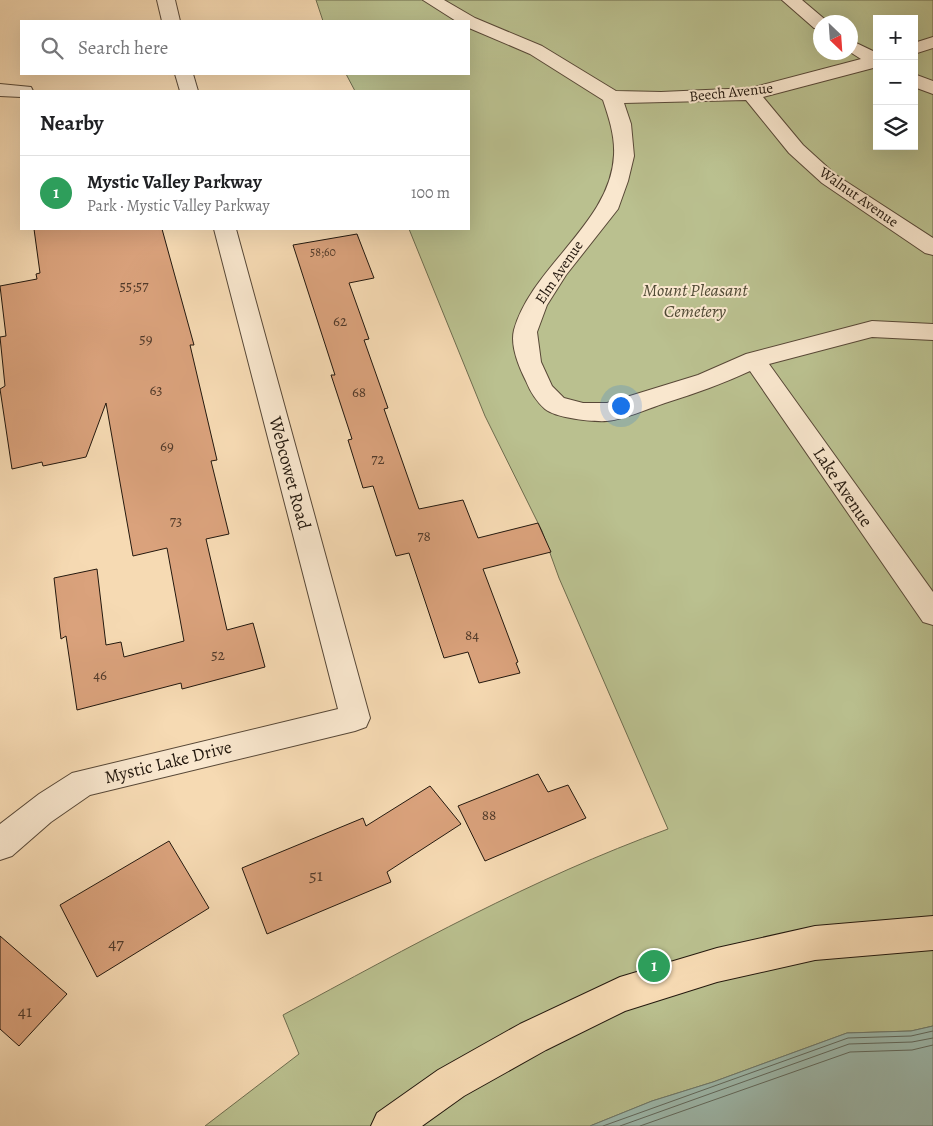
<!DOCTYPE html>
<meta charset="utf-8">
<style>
:root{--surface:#fff;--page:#f2f2f2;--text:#202124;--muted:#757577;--line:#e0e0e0;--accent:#0f766e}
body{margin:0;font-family:Alegreya,serif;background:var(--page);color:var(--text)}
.controls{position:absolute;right:15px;top:15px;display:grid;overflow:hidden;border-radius:0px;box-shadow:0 5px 20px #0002}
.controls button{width:45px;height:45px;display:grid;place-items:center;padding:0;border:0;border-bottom:1px solid var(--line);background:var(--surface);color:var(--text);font:25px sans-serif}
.compass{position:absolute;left:813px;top:15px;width:45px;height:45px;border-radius:50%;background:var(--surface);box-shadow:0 5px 20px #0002;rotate:155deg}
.you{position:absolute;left:620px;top:405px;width:18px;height:18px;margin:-12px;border:4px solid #fff;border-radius:50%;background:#1a73e8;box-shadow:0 0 0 8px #1a73e833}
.badge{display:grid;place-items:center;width:32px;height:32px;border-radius:50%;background:var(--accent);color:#fff;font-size:16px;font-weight:700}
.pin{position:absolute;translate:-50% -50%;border:2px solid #fff;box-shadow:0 1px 5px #0006}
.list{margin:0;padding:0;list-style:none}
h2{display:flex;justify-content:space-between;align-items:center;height:65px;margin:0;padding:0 20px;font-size:21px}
h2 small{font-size:16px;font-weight:400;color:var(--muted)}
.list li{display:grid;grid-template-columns:32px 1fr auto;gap:15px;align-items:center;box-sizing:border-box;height:75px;padding:0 20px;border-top:1px solid var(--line)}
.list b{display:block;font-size:19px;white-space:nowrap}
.list p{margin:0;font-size:16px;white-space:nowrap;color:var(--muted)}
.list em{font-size:16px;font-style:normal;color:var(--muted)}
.icon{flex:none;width:28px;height:28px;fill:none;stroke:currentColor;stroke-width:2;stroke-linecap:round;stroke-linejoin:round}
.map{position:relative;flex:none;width:933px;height:1126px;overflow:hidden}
.search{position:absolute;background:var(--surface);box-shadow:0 5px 20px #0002;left:20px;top:20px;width:450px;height:55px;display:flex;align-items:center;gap:12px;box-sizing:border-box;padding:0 18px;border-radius:0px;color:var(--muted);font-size:19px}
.panel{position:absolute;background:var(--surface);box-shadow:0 5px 20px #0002;left:20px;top:90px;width:450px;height:140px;border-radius:0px}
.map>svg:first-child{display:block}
</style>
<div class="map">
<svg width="933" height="1126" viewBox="0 0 933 1126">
<rect width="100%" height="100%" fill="#f6dab3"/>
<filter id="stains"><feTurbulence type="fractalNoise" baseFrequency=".004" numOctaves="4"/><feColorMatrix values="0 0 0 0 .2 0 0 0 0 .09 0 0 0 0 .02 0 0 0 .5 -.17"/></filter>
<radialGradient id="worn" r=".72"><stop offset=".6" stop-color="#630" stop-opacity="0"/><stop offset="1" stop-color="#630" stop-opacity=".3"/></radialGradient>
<path fill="#bac08f" stroke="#6e6c4e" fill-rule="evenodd" d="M316,0H933V1026L911,1031L847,1033L713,1082L652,1101L590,1126H205L299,1054L283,1015C411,946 531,879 668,829L559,578L542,531L485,416L409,229H469V91H355L346,74H469V21H323ZM877,19H914V146H877ZM820,22H850V52H820Z"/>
<polygon fill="#9dbaae" stroke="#6c796e" points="933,1026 933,1126 590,1126 652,1101 713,1082 847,1033 911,1031"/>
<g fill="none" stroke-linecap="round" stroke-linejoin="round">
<g stroke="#60695e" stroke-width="1">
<polyline points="603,1126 848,1038 911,1036 933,1031"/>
<polyline points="620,1126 849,1044 912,1042 933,1038"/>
<polyline points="640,1126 850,1052 912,1050 933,1045"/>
</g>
</g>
<g fill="#daa27c" stroke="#23180e">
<polygon points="34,229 162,229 194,345 190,345 217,460 211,461 229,534 206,539 227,630 253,623 265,667 182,689 181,683 77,710 66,636 61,639 54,578 97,569 106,645 121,642 124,657 184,641 167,548 133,556 106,403 86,457 43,466 42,462 12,469 0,389 5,386 0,337 6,336 0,286 37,279 36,274 40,273"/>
<polygon points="357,234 374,278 349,283 369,339 364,340 388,408 384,409 419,509 463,500 478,538 538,523 551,552 483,569 518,662 516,663 520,673 479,683 468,652 444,658 409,553 396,556 373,486 363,488 348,440 352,439 331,375 335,375 293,245"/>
<polygon points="538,774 548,792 568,785 586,818 485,861 458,806"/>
<polygon points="430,786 461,824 387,872 391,882 267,934 242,868 363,818 366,826"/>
<polygon points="169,841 209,908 97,977 60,905"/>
<polygon points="0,936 67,994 19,1046 0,1029"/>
</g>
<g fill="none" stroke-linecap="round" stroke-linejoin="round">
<defs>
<g id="minor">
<polygon points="157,0 175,0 180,21 162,21"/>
<path d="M423,0H444L475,18L542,46L616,91L661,92L751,88L861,59L850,52V40L877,53V67L763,97L803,145L836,175L933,238V255L925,253L822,183L789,153L746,100L624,103L631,124L634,156L628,181L618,209L566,275L547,305L537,332L541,362L552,386L564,398L583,403H607L698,375L746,354L872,321L933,324V340L872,337L769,364L933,592V625L923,622L750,371C722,384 694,394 665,403C647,409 626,419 607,421C592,422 556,418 545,409C536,401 530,391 526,381C519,367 510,346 514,330C532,266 611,223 614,155C615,136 609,118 603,100L530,54L469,28V21H456Z"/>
<polygon points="782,0 802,0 828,22 820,22 820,29 814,28"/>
<polygon points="933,37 933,48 914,54 914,43"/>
<polygon points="175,74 193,74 198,91 180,91"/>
<polygon points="914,74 933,81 933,94 914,87"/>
<polygon points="0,84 31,87 33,91 21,91 21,97 0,96"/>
<polygon points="214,229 236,229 370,718 366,727 355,731 90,795 51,822 12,856 0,860 0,824 39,794 72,773 338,709"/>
</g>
<polygon id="major" points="933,916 933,950 815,960 717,982 625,1011 546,1050 464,1096 422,1126 371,1126 377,1113 438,1070 520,1024 620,977 717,948 815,926"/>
</defs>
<use href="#minor" stroke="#584837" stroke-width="2"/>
<use href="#major" stroke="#23180e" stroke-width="2"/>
<use href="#minor" fill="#f9e7ce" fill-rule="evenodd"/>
<use href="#major" fill="#f6dab3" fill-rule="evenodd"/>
</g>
<g text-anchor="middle" stroke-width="4" stroke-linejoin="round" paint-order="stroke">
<g font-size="12" fill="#513a2a">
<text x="323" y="256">58;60</text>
</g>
<g font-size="15" fill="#23180e" stroke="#f9e7ce">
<text transform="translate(731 92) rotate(-6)" y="5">Beech Avenue</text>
<text transform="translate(859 197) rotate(35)" y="5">Walnut Avenue</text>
<text transform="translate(559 272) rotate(-56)" y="5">Elm Avenue</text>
</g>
<g font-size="15" fill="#513a2a">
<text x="134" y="291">55;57</text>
<text x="340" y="326">62</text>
<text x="146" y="344">59</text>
<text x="156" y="395">63</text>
<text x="359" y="397">68</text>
<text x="167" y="451">69</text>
<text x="378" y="464">72</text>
<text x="176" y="526">73</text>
<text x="424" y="541">78</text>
<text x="472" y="640">84</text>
<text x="218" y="660">52</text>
<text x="100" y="680">46</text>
<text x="489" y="820">88</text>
</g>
<g font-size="18" font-style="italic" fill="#504a35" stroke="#f9e7ce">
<text x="695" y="296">Mount Pleasant<tspan x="695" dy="21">Cemetery</tspan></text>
</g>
<g font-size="18" fill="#23180e" stroke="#f9e7ce">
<text transform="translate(290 473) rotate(75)" y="6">Webcowet Road</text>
<text transform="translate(843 487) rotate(56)" y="6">Lake Avenue</text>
<text transform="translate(168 762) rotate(-14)" y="6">Mystic Lake Drive</text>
</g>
<g font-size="18" fill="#513a2a">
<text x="316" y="881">51</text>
<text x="116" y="949">47</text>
<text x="25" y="1017">41</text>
</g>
</g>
<rect width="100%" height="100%" filter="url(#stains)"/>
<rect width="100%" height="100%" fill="url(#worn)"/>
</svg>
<div class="controls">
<button>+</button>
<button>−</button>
<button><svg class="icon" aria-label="layers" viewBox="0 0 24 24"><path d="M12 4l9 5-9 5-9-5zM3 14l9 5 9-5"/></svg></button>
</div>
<svg class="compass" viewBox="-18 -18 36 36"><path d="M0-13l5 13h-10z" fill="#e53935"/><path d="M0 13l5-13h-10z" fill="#757577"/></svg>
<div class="you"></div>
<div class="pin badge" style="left:654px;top:966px;background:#2e9e5b">1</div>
<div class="search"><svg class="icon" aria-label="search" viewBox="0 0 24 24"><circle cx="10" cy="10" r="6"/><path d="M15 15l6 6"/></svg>Search here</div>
<section class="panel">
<h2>Nearby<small></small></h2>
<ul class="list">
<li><span class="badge" style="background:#2e9e5b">1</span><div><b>Mystic Valley Parkway</b><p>Park · Mystic Valley Parkway</p></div><em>100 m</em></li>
</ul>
</section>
</div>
